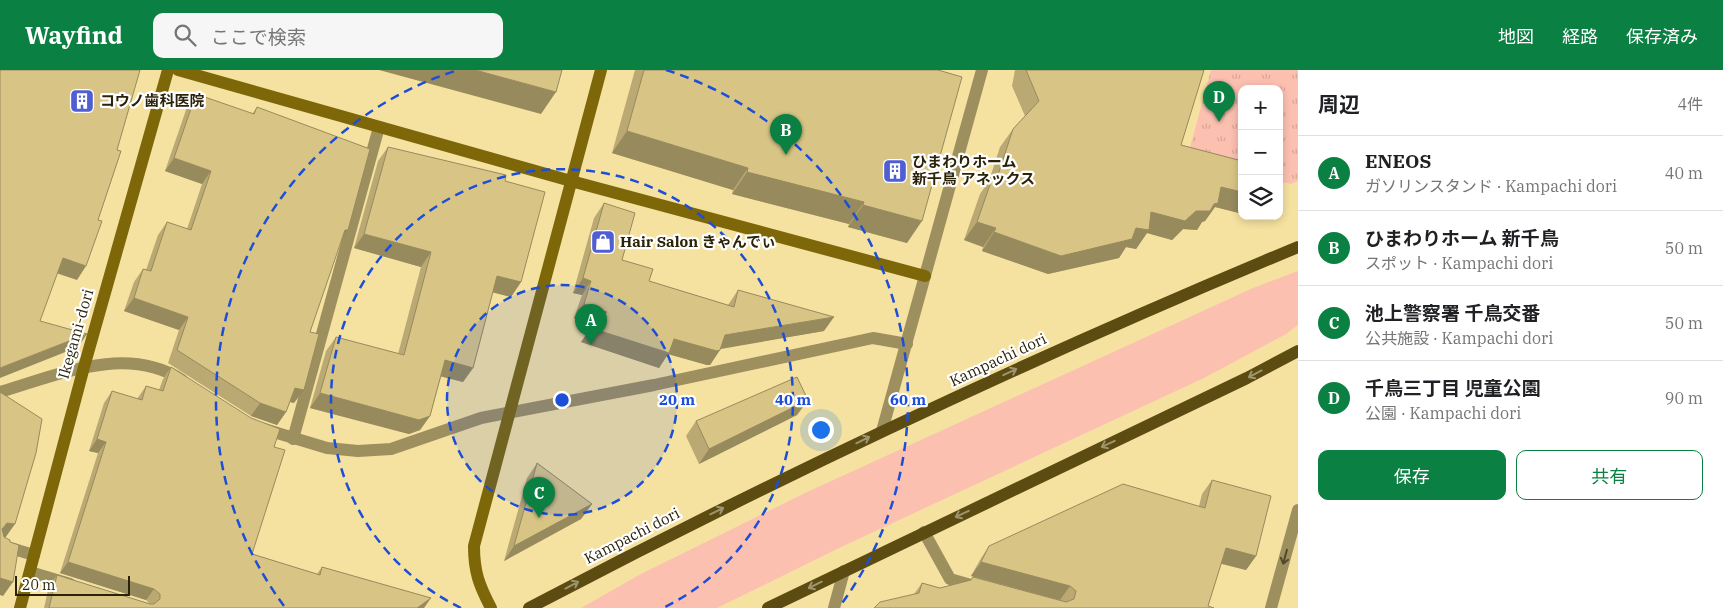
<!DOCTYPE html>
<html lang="ja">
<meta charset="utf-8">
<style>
:root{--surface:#fff;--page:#f6f6f6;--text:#202124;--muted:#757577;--line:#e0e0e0;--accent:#0b8043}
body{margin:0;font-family:"IBM Plex Serif","Noto Sans JP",serif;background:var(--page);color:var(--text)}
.controls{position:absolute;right:15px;top:15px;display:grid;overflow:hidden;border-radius:10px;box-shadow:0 2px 8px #0003}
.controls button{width:45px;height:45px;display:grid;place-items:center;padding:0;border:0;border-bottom:1px solid var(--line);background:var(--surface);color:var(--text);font:25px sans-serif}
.scale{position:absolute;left:15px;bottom:12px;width:115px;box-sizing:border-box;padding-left:5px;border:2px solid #2b2309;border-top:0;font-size:14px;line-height:18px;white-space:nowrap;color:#2b2309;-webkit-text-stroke:4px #fff;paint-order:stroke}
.you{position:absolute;left:820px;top:359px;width:18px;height:18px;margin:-12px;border:4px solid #fff;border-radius:50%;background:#1a73e8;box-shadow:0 0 0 8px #1a73e833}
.badge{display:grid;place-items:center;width:32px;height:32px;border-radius:50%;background:var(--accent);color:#fff;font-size:16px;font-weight:700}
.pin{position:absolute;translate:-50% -41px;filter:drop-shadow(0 1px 2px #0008)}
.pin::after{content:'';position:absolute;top:26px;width:18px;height:15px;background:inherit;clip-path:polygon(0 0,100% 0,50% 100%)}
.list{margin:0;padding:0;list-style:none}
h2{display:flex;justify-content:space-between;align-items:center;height:65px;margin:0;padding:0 20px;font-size:21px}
h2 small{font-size:16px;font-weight:400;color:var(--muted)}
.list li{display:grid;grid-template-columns:32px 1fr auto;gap:15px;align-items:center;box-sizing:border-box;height:75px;padding:0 20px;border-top:1px solid var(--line)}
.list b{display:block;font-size:19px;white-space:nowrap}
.list p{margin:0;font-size:16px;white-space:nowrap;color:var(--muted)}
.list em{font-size:16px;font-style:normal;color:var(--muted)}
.actions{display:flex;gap:10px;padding:15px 20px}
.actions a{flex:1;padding:11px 0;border:1px solid var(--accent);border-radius:10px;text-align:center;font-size:18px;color:var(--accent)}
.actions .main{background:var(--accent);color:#fff}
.icon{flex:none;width:28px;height:28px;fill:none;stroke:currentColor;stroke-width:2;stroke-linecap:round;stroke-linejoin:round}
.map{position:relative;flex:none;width:1298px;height:538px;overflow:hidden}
header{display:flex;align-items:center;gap:30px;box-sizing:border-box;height:70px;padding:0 25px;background:var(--accent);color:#fff}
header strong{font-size:24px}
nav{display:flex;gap:28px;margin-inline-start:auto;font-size:18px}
.search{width:350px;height:45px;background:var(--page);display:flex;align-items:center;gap:12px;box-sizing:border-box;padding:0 18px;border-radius:10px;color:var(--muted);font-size:19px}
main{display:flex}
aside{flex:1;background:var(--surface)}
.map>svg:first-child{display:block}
</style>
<header>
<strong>Wayfind</strong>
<div class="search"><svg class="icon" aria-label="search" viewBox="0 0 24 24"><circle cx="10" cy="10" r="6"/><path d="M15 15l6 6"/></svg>ここで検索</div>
<nav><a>地図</a><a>経路</a><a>保存済み</a></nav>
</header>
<main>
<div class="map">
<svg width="1298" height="538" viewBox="0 0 1298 538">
<defs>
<pattern id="park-tufts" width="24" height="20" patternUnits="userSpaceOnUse" patternTransform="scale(1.25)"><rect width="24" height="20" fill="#fcc0b1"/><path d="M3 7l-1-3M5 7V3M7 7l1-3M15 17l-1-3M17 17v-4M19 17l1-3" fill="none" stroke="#d8a597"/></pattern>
</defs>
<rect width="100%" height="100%" fill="#f5e2a1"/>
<polygon fill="#fcc0b1" points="1298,201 1298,255 1286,264 1204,308 837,479 717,538 581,538 639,505 805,423 1253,218"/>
<polygon fill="url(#park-tufts)" points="1211,0 1298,0 1298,111 1291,114 1279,111 1279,19 1242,19 1242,100 1188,85"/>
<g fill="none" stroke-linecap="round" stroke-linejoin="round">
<g stroke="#9e8f5f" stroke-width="12">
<polyline points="293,369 379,57"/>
<polyline points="924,462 950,509 978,517"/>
<polyline points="0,475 34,485"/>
<polyline points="30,502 70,514"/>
</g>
<g stroke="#9e8f5f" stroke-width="12">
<path d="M0,322C58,305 126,274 182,310"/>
<polyline points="264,359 327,378 358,381 391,379 481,348 654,315 873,268 907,274"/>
<polyline points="882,361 982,0"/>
<polyline points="834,538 844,501"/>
<polyline points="1271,538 1298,440"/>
</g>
<g stroke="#7d6709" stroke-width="12">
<polyline points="178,0 571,111 925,206"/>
<polyline points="20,538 84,297 168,0"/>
<path d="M491,538C479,515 474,502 474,476L601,0"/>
</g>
<g stroke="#5c4c11" stroke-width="12">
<path d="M529,538C780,406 1036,286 1298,177"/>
<polyline points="768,538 1247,308 1298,281"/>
</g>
</g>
<g fill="#baa972">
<polygon points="635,0 938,0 907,173 848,157 849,154 732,124 733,120 612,83"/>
<polygon points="1015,0 1204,0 1181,75 1242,91 1242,139 1239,143 1215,137 1205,151 1202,152 1197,160 1183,159 1172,170 1147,163 1136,179 1126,177 1119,188 1048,204 982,181 983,177 964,170 980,124 989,111 1000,77 1013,59 1025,46 1012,16"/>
<polygon points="196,24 252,44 257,37 348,160 341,169 310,262 294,333 290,332 286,342 277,355 251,346 168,293 179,260 124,241 134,212 143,199 146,200 158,165 167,152 187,159 202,114 165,101 187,37"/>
<polygon points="388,77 505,111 521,212 511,227 493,222 473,298 463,312 441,306 430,346 420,360 409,364 310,338 326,281 336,267 398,284 421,197 354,178 378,91"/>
<polygon points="604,133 622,190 649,211 728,235 738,220 824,261 721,278 710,295 707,295 668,284 659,298 581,272 594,255 574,248 582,225 573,223 594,148"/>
<polygon points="171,297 274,377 252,484 317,504 322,497 424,538 44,538 49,516 57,505 150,534 146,530 60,503 98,383 89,381 104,333 112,321 137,329 146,316 159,320 163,309"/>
<polygon points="808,330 797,345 699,394 686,366 696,351"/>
<polygon points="537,393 592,434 581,449 504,491 527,408"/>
<polygon points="1212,410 1256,486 1246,500 1221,494 1208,536 874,538 914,524 922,513 940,518 971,510 973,507 1060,530 971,506 980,490 989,476 1199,436 1202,424"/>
</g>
<g fill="#978a5d">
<polygon points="379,0 475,0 556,22 541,44"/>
<polygon points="627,61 748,98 733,120 612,83"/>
<polygon points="174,88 211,101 202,114 165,101"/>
<polygon points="747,102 864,132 849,154 732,124"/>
<polygon points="1221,117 1242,122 1242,139 1239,143 1215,137 1205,151 1202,152 1197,160 1183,159 1172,170 1147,163 1136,179 1126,177 1119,188 1048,204 982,181 994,162 1136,158 1151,142"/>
<polygon points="863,135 922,151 907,173 848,157"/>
<polygon points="977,152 996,158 983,177 964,170"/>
<polygon points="345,160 348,160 338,174"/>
<polygon points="364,164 431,182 421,197 354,178"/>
<polygon points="63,188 86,196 77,210 53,202"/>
<polygon points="497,206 521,212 511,227 487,221"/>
<polygon points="583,208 591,211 582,225 573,223"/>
<polygon points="134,228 188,247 179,260 124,241"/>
<polygon points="584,234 607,242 597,256 574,248"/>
<polygon points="834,247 824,261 715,280 725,265"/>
<polygon points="591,258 674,269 720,280 710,295 707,295 668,284 659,298 581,272"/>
<polygon points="87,264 78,277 0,308 0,298"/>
<polygon points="445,290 473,298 463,312 435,305"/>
<polygon points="295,318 304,320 294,333 286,331"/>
<polygon points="320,323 430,346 420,360 409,364 310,338"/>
<polygon points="808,330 797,345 699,394 709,379"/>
<polygon points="260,333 286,342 277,355 251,346"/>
<polygon points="97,369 106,372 98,383 89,381"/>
<polygon points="592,434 581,449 504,491 514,476"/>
<polygon points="7,453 15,454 5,468 0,462"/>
<polygon points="1226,478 1256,486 1246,500 1216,492"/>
<polygon points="68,492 154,519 146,530 60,503"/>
<polygon points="981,492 1070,516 1060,530 971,506"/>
<polygon points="0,508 13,512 3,526 0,525"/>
<polygon points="431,528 424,538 417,538"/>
</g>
<g fill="#d8c585" stroke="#978a5d">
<polygon points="0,0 140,0 117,80 121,81 98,150 102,151 86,196 63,188 40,251 87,264 0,298"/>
<polygon points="475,0 562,0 556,22"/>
<polygon points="644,0 938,0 962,7 922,151 863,135 864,132 747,102 748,98 627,61"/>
<polygon points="1026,0 1204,0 1181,75 1242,91 1242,122 1221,117 1218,133 1214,134 1210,141 1196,141 1185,151 1151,142 1149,160 1136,158 1132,169 1061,186 994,162 996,158 977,152 993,106 997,108 1013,59 1039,31"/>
<polygon points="196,24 254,44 257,37 370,79 348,160 345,160 310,262 319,264 304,320 295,318 286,342 260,333 177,280 188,247 134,228 143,199 151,201 167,152 191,160 211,101 174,88"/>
<polygon points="388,77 506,105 505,111 545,122 521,212 497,206 473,298 445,290 430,346 419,350 320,323 336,267 404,285 431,182 364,164"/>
<polygon points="604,133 635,143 622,190 653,199 649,211 734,237 738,220 834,247 725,265 720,280 717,281 674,269 669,283 591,258 607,242 584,234 591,211 583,208"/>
<polygon points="171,297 251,348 280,359 274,377 285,380 252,484 320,505 322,497 431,528 417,538 49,538 57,505 150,534 154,534 160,529 160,524 154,519 68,492 106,372 97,369 112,321 142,330 146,316 163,321"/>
<polygon points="797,307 808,330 709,379 696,351"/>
<polygon points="0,322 42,349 36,383 15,454 7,453 2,459 4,467 10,470 10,472 19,475 13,512 0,508"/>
<polygon points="537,393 592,434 514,476"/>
<polygon points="1212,410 1271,426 1256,486 1226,478 1208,536 1214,538 874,538 880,532 919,523 922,513 940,518 971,510 973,507 1066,532 1074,529 1076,521 1070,516 981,492 989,476 1123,414 1205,438"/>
</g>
<defs><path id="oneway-shaft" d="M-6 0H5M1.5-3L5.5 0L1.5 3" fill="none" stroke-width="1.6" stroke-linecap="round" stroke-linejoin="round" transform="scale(1.25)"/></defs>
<g stroke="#9d9470">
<use href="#oneway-shaft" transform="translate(1010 302) rotate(-25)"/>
<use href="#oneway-shaft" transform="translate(1255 304) rotate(152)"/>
<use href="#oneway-shaft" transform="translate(863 370) rotate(-26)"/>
<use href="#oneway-shaft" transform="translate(1108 374) rotate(155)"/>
<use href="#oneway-shaft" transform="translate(717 441) rotate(-26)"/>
<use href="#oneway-shaft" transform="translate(962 444) rotate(155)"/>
<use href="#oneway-shaft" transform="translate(572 515) rotate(-28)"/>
<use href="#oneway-shaft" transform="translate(815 515) rotate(154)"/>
</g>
<use stroke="#534927" href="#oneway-shaft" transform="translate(1285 487) rotate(105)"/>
<circle cx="562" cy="330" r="115" fill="#1d4ed8" fill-opacity=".12"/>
<g fill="none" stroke="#1d4ed8" stroke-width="2.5" stroke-dasharray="9 6">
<circle cx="562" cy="330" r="115"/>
<path d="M461 538A231 231 0 1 1 663 538"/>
<path d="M284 536A346 346 0 0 1 458 0M666 0A346 346 0 0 1 840 536"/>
</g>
<defs>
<symbol id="building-square" viewBox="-11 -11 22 22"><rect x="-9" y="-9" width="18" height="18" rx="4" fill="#505ed4" stroke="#fff"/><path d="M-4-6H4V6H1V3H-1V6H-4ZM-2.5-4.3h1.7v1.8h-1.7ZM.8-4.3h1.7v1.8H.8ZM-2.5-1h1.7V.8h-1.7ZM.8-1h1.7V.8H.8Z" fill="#fff"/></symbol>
<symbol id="shop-square" viewBox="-11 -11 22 22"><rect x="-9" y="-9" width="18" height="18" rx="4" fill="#505ed4" stroke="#fff"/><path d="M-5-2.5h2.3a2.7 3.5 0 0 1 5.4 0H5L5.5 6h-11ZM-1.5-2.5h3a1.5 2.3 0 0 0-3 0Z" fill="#fff"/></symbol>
</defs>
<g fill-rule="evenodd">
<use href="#building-square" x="68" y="17" width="28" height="28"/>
<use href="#building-square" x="881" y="87" width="28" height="28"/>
<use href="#shop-square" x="589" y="158" width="28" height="28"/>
</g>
<g text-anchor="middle" stroke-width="4.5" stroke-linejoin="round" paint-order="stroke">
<g font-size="15" font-weight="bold" fill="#2b2309" stroke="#fff" text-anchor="start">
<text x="100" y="36">コウノ歯科医院</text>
<text x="912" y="97">ひまわりホーム<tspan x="912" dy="17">新千鳥 アネックス</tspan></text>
<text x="620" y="177">Hair Salon きゃんでぃ</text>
</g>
<g font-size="15" fill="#2b2309" stroke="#fff">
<text transform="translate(76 264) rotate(-74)" y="5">Ikegami-dori</text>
<text transform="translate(998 290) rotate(-25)" y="5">Kampachi dori</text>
<text transform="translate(632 466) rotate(-27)" y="5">Kampachi dori</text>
</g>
</g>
<circle cx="562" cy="330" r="8" fill="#1d4ed8" stroke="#fff" stroke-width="2.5"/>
<g font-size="15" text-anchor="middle" font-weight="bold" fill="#1d4ed8" stroke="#fff" stroke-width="4.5" stroke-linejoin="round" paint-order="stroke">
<text x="677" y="335">20 m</text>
<text x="793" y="335">40 m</text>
<text x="908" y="335">60 m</text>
</g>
</svg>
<div class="controls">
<button>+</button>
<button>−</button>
<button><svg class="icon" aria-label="layers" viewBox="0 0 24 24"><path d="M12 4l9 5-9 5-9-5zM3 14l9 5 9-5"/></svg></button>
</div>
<div class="scale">20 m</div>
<div class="you"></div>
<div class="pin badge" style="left:591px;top:275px">A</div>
<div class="pin badge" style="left:786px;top:85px">B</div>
<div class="pin badge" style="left:539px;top:448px">C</div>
<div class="pin badge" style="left:1219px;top:52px">D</div>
</div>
<aside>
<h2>周辺<small>4件</small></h2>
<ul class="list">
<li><span class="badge">A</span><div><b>ENEOS</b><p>ガソリンスタンド · Kampachi dori</p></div><em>40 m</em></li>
<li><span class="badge">B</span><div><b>ひまわりホーム 新千鳥</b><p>スポット · Kampachi dori</p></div><em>50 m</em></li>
<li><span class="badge">C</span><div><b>池上警察署 千鳥交番</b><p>公共施設 · Kampachi dori</p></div><em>50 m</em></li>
<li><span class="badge">D</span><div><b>千鳥三丁目 児童公園</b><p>公園 · Kampachi dori</p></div><em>90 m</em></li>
</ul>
<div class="actions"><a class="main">保存</a><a>共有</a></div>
</aside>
</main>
